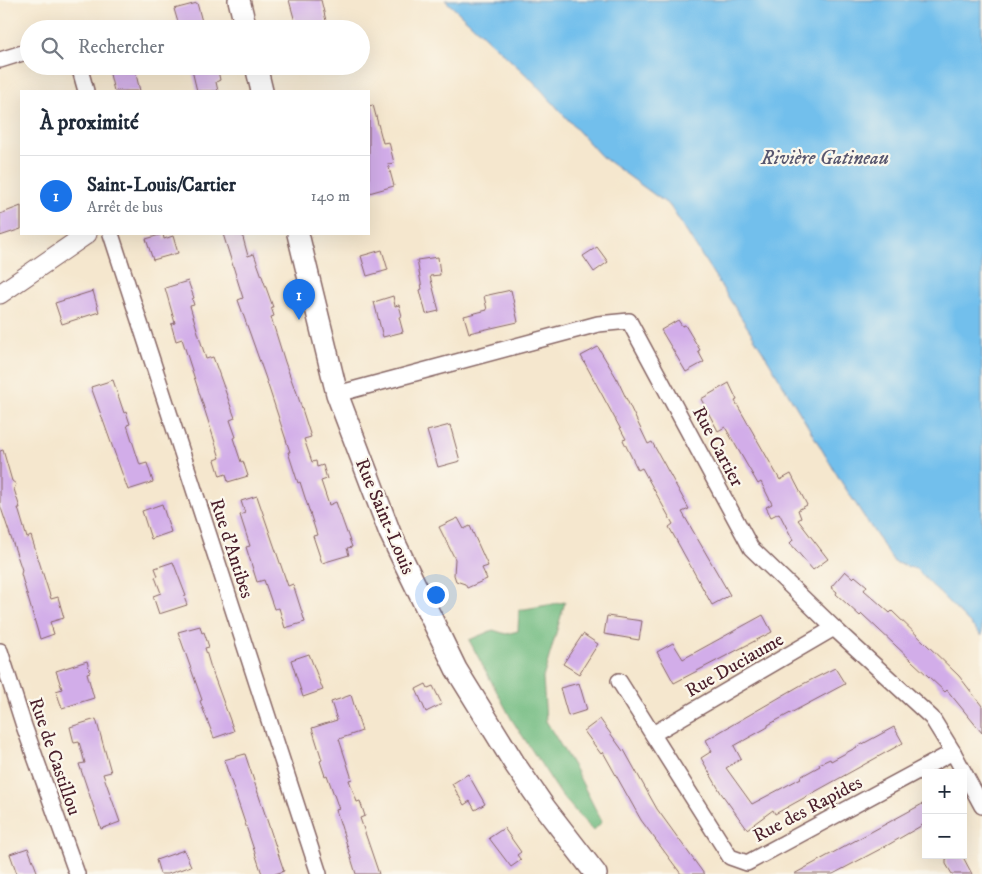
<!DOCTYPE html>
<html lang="fr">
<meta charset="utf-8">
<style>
:root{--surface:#fff;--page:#f2f2f3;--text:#1f2937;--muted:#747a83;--line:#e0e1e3;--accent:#1a73e8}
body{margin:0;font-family:"IM FELL DW Pica",serif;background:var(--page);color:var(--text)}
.controls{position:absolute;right:15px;bottom:15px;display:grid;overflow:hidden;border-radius:0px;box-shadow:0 5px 20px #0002}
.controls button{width:45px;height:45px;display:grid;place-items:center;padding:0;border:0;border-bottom:1px solid var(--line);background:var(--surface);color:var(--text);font:25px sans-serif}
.you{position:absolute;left:435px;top:594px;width:18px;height:18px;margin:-12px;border:4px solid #fff;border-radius:50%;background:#1a73e8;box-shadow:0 0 0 8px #1a73e833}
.badge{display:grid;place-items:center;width:32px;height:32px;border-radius:50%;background:var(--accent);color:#fff;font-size:16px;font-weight:700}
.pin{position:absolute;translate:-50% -41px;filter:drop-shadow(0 1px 2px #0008)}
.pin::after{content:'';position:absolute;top:26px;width:18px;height:15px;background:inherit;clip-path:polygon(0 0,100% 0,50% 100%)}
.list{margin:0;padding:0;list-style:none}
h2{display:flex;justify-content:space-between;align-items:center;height:65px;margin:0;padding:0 20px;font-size:21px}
h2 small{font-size:16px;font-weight:400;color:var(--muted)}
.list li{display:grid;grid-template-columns:32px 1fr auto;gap:15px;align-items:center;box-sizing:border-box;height:80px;padding:0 20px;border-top:1px solid var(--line)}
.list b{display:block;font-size:19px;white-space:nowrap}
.list p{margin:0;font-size:16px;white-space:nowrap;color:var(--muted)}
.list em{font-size:16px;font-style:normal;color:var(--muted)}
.icon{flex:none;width:28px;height:28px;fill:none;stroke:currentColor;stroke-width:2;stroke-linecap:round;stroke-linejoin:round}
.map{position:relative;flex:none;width:982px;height:874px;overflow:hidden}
.search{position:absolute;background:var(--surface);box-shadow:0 5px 20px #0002;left:20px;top:20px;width:350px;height:55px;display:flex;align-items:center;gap:12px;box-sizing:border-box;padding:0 18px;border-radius:28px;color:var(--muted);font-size:19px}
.panel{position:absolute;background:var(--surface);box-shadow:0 5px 20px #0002;left:20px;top:90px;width:350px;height:145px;border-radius:0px}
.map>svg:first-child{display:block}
</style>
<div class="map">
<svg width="982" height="874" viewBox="0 0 982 874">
<rect width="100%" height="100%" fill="#fbf7ec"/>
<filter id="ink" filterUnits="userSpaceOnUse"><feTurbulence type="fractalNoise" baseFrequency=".02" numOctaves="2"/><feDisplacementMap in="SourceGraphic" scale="10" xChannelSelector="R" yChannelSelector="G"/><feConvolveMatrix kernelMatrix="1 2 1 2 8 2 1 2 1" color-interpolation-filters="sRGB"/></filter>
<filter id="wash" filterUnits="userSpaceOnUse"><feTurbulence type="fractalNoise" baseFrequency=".0096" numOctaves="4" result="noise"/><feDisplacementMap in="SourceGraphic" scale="20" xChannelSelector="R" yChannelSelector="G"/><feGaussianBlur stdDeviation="1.12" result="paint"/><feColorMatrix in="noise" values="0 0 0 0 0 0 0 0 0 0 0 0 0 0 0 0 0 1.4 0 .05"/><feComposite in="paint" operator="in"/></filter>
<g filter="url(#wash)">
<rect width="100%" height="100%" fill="#f5e7ce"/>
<polygon fill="#73bc82" stroke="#5e6e56" points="565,602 543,678 546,721 575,769 602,822 593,831 562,796 512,720 469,640 493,630 506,634 518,631 519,610"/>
<polygon fill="#72bfec" stroke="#5e6f8c" points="445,0 982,0 982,636 916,569 894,562 842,483 762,350 670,206 601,156 533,81"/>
<g id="blocks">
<g fill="#d2ade9">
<polygon points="289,0 321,0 328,29 297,29"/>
<polygon points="197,3 204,29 180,29 174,9"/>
<polygon points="108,66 134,66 140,91 114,91"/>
<polygon points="191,66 217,66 220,80 216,82 218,91 197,91"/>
<polygon points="373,105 383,143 389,142 394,163 388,164 394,186 369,193 369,106"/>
<polygon points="21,206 21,229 0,236 0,214"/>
<polygon points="163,234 164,239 173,236 178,253 153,260 146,239"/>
<polygon points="223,234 242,234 248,256 254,254 273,307 271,307 274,316 271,317 285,362 294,387 295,387 311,437 304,439 312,462 316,461 317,467 323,465 327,479 321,481 329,505 336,502 352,547 347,548 349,555 322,563 313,536 317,535 300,482 298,483 288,452 290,452 265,376 238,300 243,298"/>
<polygon points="597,247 608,262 594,272 583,256"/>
<polygon points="382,250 388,270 367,276 361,256"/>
<polygon points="438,257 440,275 430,276 439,311 426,314 420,290 422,289 417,260"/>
<polygon points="188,281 194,298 192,299 194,305 190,306 206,359 213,357 235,418 230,420 236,437 233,438 241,462 243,461 248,476 228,482 226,474 220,476 215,460 220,458 182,339 176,341 171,324 175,323 165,288"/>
<polygon points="511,290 518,322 469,333 464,316 487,310 484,296"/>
<polygon points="93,291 99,312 62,324 55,303"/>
<polygon points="393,296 395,306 399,305 402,316 399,317 403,332 383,337 374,302"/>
<polygon points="678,320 682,326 685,325 700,350 698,351 704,362 686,372 661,330"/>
<polygon points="598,347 616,377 648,444 652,442 689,509 682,512 730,595 712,605 669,527 673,524 642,468 638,470 623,440 626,439 581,356"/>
<polygon points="113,380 124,413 126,412 130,424 127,425 140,465 147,463 153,482 128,490 91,387"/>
<polygon points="729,383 737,400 735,401 780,480 791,474 807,505 798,510 801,518 798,520 828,559 813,570 790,543 793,540 779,513 771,517 766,507 772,504 761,482 758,484 725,427 718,431 701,399"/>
<polygon points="450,425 460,461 438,467 427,431"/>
<polygon points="3,450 12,481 16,484 14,489 20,508 18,508 27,538 31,536 51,599 58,597 64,618 50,622 54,634 40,639 21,574 22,570 0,505 0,451"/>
<polygon points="257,496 288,586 293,584 305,622 285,628 279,608 274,609 264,580 257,582 246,547 250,546 240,515 245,513 241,501"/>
<polygon points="162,504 171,532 151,539 142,511"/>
<polygon points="458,518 464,529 470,526 488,566 482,568 487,579 467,588 465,584 456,581 454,575 455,559 439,527"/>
<polygon points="173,562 186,596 184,597 187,605 159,614 153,596 161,593 155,577 158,576 155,568"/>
<polygon points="845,571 853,578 855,576 867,586 864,590 890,613 892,611 959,676 982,706 982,733 947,690 945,692 862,614 860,616 836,594 837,592 831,587"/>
<polygon points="763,615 772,632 674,683 657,652 673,643 683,659"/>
<polygon points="607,616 642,621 639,640 604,634"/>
<polygon points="200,626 202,633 204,632 209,647 205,648 211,668 234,731 214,738 200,701 202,700 178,632"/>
<polygon points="583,634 598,644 579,674 563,664"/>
<polygon points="309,654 323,690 303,697 291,660"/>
<polygon points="87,661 90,672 87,673 94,698 62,708 56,691 62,689 56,671"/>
<polygon points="835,668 845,684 768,725 768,727 734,746 741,759 726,768 752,804 801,778 800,777 820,766 819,764 830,759 831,761 894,727 903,743 775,814 773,810 747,829 721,793 701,758 712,751 706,740 801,685"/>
<polygon points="579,683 587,710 568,716 560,688"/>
<polygon points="426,684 428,688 433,686 442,704 426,712 416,689"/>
<polygon points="351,695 362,731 339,739 352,779 349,780 357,802 360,801 365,816 360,818 379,874 356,874 336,810 339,809 327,775 325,776 320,761 322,760 312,728 337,720 331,702"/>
<polygon points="96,719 111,772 103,774 120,822 101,829 79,764 85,763 79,742 74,743 70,727"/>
<polygon points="600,719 623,751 624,750 657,809 704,874 681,874 641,820 603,752 601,754 584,731"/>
<polygon points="245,754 284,871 275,874 262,874 224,760"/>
<polygon points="468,774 485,804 475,810 470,801 464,805 452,784"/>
<polygon points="926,802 926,823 888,845 833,874 794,874"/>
<polygon points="504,828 521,852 517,855 521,860 511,867 489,838"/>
<polygon points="28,848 38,874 17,874 10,854"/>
<polygon points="184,850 191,866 168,874 160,874 156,860"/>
<polygon points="953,855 962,855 972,874 952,874 946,864 946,859"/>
</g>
</g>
</g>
<g filter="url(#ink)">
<use href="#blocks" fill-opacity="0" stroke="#866564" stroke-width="1"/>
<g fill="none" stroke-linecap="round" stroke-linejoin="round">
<defs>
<g id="minor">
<polyline points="0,60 29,51"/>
<polyline points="79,66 86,91"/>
<polyline points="111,234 319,874"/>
<polyline points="337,394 598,324 629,321 751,548 834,628 932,718 953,752 982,806"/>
<polyline points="0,651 24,726 77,874"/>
<polyline points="619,681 730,857 747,863 953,752"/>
<polyline points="653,734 834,628"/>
</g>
<polyline id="tertiary" points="0,294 87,234"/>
<g id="secondary">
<polyline points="239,0 246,29"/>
<polyline points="256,66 262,91"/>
<polyline points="298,234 337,394 390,533 456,669 516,766 545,808 596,874"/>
</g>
</defs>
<use href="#minor" stroke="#866564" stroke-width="18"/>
<use href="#tertiary" stroke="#866564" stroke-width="21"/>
<use href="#secondary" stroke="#866564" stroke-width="24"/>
<use href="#minor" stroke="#fff" stroke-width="15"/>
<use href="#tertiary" stroke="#fff" stroke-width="19"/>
<use href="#secondary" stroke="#fff" stroke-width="21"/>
</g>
</g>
<g text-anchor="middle" stroke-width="4.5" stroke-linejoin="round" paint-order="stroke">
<g font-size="19" fill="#4a1f2b" stroke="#fbf7ec">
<text transform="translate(719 446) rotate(62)" y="7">Rue Cartier</text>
<text transform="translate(386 516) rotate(67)" y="7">Rue Saint-Louis</text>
<text transform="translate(233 548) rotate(72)" y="7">Rue d'Antibes</text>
<text transform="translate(734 664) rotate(-30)" y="7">Rue Duciaume</text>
<text transform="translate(56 756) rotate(71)" y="7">Rue de Castillou</text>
<text transform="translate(807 808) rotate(-28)" y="7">Rue des Rapides</text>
</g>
<g font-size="20" font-style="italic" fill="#58576f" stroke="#fbf7ec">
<text x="825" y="164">Rivière Gatineau</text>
</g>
</g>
</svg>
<div class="controls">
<button>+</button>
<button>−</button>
</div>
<div class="you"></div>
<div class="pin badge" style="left:299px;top:320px">1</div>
<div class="search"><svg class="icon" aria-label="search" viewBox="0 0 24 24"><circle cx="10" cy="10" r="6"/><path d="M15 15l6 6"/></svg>Rechercher</div>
<section class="panel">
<h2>À proximité<small></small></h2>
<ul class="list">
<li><span class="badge">1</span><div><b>Saint-Louis/Cartier</b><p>Arrêt de bus</p></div><em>140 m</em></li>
</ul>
</section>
</div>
